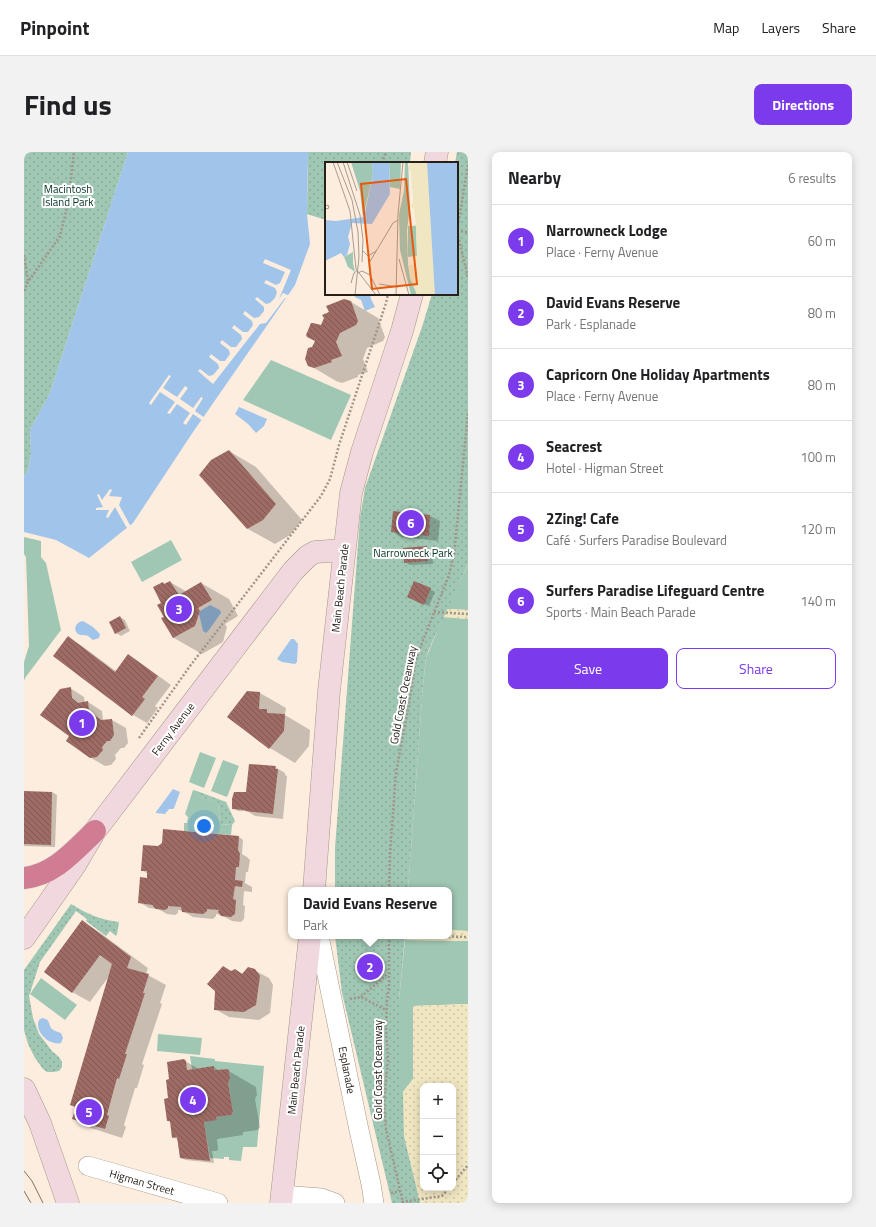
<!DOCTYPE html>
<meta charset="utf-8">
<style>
:root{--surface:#fff;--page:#f2f2f2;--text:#202124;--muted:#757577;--line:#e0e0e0;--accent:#7c3aed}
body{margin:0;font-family:"Titillium Web",sans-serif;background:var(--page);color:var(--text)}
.controls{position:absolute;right:12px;bottom:12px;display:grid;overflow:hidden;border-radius:8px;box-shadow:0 2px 10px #0003}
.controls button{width:36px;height:36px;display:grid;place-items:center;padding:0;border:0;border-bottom:1px solid var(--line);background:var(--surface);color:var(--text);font:20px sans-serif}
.you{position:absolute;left:180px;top:674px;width:14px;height:14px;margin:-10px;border:3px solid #fff;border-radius:50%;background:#1a73e8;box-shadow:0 0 0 6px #1a73e833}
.badge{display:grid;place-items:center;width:26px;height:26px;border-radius:50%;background:var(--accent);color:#fff;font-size:13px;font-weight:700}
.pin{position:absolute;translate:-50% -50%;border:2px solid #fff;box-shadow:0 1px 4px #0006}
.popup{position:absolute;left:264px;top:735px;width:164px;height:52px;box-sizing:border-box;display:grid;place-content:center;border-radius:8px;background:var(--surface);filter:drop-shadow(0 1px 3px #0005);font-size:13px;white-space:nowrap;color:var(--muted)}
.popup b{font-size:15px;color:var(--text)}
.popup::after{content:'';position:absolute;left:50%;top:100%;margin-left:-8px;border:8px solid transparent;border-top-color:var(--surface)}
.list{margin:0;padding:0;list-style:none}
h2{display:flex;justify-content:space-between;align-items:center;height:52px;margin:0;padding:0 16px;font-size:17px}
h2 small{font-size:13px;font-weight:400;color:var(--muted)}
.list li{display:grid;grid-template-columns:26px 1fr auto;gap:12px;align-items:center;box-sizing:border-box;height:72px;padding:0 16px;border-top:1px solid var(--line)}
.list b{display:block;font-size:15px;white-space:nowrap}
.list p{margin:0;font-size:13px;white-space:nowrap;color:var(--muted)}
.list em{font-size:13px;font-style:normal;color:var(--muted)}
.actions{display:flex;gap:8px;padding:12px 16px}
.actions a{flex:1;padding:9px 0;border:1px solid var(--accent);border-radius:8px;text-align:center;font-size:14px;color:var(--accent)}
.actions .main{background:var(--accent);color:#fff}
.icon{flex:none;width:22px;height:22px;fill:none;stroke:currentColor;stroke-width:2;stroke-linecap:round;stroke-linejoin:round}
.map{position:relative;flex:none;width:444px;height:1051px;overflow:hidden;border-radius:8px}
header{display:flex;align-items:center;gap:24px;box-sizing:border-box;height:56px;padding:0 20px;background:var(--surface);border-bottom:1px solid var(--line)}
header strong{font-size:19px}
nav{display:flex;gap:22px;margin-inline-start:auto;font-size:14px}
.intro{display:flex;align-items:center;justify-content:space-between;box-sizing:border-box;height:96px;padding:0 24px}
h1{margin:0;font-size:28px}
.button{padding:10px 18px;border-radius:8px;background:var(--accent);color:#fff;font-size:14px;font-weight:700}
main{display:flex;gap:24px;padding:0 24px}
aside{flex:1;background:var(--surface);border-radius:8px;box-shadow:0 2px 10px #0003}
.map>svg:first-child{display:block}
</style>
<header>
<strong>Pinpoint</strong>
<nav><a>Map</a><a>Layers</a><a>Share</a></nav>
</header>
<div class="intro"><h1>Find us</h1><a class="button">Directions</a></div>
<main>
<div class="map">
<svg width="444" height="1051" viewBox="0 0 444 1051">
<defs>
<pattern id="sand-dots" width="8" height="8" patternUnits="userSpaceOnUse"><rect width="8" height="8" fill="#f0e6c1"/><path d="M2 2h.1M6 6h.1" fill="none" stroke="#cec5a5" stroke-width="1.8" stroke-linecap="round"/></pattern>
<pattern id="park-dots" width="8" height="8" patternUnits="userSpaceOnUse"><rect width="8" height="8" fill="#a0c7b3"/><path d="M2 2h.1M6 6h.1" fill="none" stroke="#8aab99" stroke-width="1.8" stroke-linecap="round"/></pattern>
<pattern id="building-back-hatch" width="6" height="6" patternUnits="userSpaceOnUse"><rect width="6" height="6" fill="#9e6b64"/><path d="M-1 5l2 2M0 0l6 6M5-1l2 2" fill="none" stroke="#815852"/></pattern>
</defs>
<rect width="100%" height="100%" fill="#fcedde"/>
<g fill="#a0c7b3">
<polygon points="247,208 327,243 307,288 219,248"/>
<polygon points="0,385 17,389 17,405 22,411 37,478 1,526 0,529 0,510 5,494 2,405 0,402"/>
<polygon points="147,388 158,408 118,430 107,410"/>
<polygon points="444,412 444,458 422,457 443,415"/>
<polygon points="419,465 444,467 444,779 425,778 425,738 384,738 399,533 402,506"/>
<polygon points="176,600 192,606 180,636 165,630"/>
<polygon points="199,608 215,614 203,645 187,639"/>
<polygon points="169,638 173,639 172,643 194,651 196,672 208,673 207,683 160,679 160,671 163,671 164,665 161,662"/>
<polygon points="381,788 444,789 444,852 389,854 389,927 379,940 375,939 375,848"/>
<polygon points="17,826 53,853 41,868 6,842"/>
<polygon points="134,882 178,886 176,903 133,899"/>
<polygon points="166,904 191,907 191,909 240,914 233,995 219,995 217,1009 205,1008 205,1005 200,1005 200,1007 186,1006 180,970 193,967 192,965 206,963 209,960 204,931 206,927 205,918 203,917 190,918 190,915 168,917"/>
</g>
<g fill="url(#sand-dots)" fill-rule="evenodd">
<polygon points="422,457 444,458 444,467 419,465"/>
<polygon points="425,778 444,779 444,789 381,788 381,784 425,784"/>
<path d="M444,852V1051H396L380,984L379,940L389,927V854ZM399,934H429V1036H399Z"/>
</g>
<g fill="url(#park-dots)">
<polygon points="0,0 104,0 26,241 6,278 7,301 4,319 0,324"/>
<polygon points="284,0 387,0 386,11 302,11 302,68 283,62"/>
<polygon points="433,0 444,0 444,412 405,497 402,506 399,533 384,738 311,738 311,696 336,366 341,336 398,175 408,142 433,142 433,11 431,11"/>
<polygon points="173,639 202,650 211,669 208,673 196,672 194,651 171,643"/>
<path d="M47,752C63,762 77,768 95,770L93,782L92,784L86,779L82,784L62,769L63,767L52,759L16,810L5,844L9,866L15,882L28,899L35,905L38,910V915L35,919L29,920H23L19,917L11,906L4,892L0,878V818Z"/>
<polygon points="311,784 381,784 375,848 375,938 379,940 380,984 396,1051 368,1051 318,841"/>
</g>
<g fill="#a1c4ea">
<polygon points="104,0 284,0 283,62 286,92 271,133 167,283 109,371 65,406 32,388 0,380 0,324 4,319 7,301 6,278 26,241"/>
<polygon points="330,142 346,142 347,147 351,155 341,159 337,148 331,145"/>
<polygon points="215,255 243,267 240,274 232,281 224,272 211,262"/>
<polygon points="186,453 196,458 197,461 185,478 182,481 179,479 175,462 176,459"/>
<path d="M59,469L69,475L76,482L75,486L69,488C67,487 66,485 64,484C60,482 57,484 54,482C48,476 53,470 59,469Z"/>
<polygon points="267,487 270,487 274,492 273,510 271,512 258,510 253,507"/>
<polygon points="149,637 156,640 150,656 149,657 145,657 141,662 132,661 132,660"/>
<path d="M18,866C26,867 24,870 27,876C30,879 34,880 37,881L39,886L37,891C25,894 10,879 15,868Z"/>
</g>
<g fill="#fcedde">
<polygon points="241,107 267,118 255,147 259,141 266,144 264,147 261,146 242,171 236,172 189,232 174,219 176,217 185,224 189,223 195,216 194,212 185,205 187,202 196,209 201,209 206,202 205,198 196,191 198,188 207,195 212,195 218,187 217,183 208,176 210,173 219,180 224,180 229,173 228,169 219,162 221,159 230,166 235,165 240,159 240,155 231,147 233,145 242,152 246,151 251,146 253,140 251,136 240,131 242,128 252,133 256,131 261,120 239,111"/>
<polygon points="145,223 147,224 139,236 153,245 161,234 164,236 156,247 169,256 177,245 179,246 171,259 181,266 179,269 169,262 162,273 159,271 166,261 153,252 146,262 143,261 151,250 136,240 127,253 125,251"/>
<polygon points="86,337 88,338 85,344 98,345 95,353 107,375 104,378 91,355 84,366 82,365 85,358 72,358 72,356 79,355 73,343 75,342 78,348"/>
</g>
<g fill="#0003">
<polygon points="327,150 354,166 361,185 359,189 343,196 339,207 344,220 334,223 334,225 318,231 312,229 285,213 289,196 297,175"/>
<polygon points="205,299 232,315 278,368 266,383 251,392 224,377"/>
<polygon points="370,360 406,364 416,369 414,389 377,385 368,379"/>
<polygon points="403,396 408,398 409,412 386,413 381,410 380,397"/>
<polygon points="146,430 163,440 177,431 205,447 214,464 201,472 203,475 199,490 178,502 150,486 139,467 142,465 139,451 139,431 141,433"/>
<polygon points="406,437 411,440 405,454 389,448"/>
<polygon points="96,465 101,468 106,479 97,484 92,481"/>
<polygon points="44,486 58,494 93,520 105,504 118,512 147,533 131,554 134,556 123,571 109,563 30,504"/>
<polygon points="46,536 60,545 61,551 64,550 78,559 79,568 88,568 102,576 104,591 100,596 97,596 91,603 92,607 87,613 81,614 67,606 46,584"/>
<polygon points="223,540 236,541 262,556 261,563 286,578 285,594 271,611 246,596"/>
<polygon points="251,615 261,621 261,623 263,624 259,667 231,664 223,659 214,659 209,656"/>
<polygon points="0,640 28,640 33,643 31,695 0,694"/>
<polygon points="215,685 219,688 218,702 223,705 226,708 224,720 222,720 221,731 228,735 228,740 220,739 219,753 221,754 220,767 217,770 208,769 197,763 192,762 192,764 189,767 169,765 159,759 154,758 154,761 151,763 143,762 134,757 125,756 115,750 124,727 124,722 118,718 135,695"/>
<polygon points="58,770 75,780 124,816 122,822 142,833 136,851 138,852 118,912 120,913 113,936 111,936 100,973 102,975 98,986 67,976 49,966 52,956 47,953 86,823 66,850 48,840"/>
<polygon points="211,818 219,822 230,818 245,826 249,833 246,861 235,868 205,865 191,857 192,839 208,820"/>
<polygon points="159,908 175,917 190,915 195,919 203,918 232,935 233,943 231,947 236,975 234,978 219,980 219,983 193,987 194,997 193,999 188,999 190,1011 162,1008 157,1006 154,988 149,985 147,971 144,969 146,928"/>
</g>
<g fill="url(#building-back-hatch)">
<polygon points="320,147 327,149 334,169 332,173 316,181 312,190 318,204 307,208 308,210 290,216 284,214 281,207 284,196 288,195 291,189 283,185 282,183 287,171 289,171 297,173 300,166 298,163 305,160 302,154"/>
<polygon points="205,298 252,352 239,368 223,377 175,323 187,308"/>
<polygon points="369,359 406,363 405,384 367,380"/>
<polygon points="403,394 404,409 380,411 379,396"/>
<polygon points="146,429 155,443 177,430 188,448 174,456 176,459 171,474 149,486 137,466 140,465 133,453 137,451 129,435 139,430 140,432"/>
<polygon points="390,429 407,436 400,453 383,445"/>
<polygon points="96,464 102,476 91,482 85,470"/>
<polygon points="44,484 91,520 104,502 134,524 118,545 121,547 108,564 29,504"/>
<polygon points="47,535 48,546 54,551 64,549 65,559 77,568 88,567 90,583 86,589 83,589 78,595 79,598 73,605 66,606 42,589 45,584 16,563 36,537"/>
<polygon points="223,539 236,540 235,557 243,557 243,561 261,562 260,579 245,597 203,565"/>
<polygon points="225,612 252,614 251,617 254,617 249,662 221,659 221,658 208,657 208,647 210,640 222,640"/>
<polygon points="0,639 28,640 27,693 0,692"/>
<polygon points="139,677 215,684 214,698 216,702 215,715 212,715 211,728 219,729 218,735 211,734 209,747 212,748 211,762 207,765 197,764 194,760 195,758 183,757 183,759 179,762 158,760 157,755 144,754 144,756 141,758 132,757 129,754 129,753 114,751 116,725 123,726 123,719 117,719 119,693 134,694 138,691"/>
<polygon points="58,768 107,805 103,816 125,822 119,841 121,841 101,902 103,902 95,927 93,926 83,963 85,964 81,977 48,967 52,955 46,953 88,812 76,803 48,841 20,820"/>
<polygon points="199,814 207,819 211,817 218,822 224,815 231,817 236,824 232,853 220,860 190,858 191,839 183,832"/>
<polygon points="160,907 162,909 163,918 190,914 190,918 203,917 205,918 206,927 204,931 209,960 207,963 192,965 193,968 180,970 186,1009 156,1006 153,985 148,986 146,969 143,969 140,947 144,946 142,928 145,927 143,910"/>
</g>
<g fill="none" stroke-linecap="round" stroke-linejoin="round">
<defs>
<g id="street">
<polyline points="295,784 335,978 347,1032 350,1051"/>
<polyline points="64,1014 194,1051"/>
<polyline points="258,1043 297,1046 311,1051"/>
</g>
<g id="secondary">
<polyline points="411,11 413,0"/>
<polyline points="290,738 305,539 327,341 338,300 378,179 388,142"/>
<polyline points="0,786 51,713 71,679 269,419 284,404 291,400 320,398"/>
<polyline points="0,937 16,971 44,1051"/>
<polyline points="257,1051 286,784"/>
</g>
<path id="highway" d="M0,726C30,723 50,699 71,679"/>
</defs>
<use href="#street" stroke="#a79583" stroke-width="20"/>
<use href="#secondary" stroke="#a79583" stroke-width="23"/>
<use href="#highway" stroke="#d8d7d6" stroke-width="23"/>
<g stroke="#a1958a" stroke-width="2.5" stroke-dasharray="2 2" stroke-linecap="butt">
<polyline points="358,11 362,0"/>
<polyline points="444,13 433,79 444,126"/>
<polyline points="433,79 444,80"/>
<polyline points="0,103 4,129"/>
<polyline points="0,139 4,130 36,84 44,52 50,0"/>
<polyline points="410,460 444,462"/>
<polyline points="115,586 166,514 297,344 306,327 315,293 362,151 364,142"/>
<polyline points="365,738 366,702 372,620 384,558 392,508 396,496 425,423 430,403 444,261"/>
<polyline points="365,784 365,834 363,849 362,874 364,908 360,951 362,977 379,1051"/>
<polyline points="408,784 444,785"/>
<polyline points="337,845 365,821"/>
<polyline points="326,847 337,845 362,858"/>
<polyline points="429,1031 444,1013"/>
<polyline points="367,1041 376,1039"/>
<polyline points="378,1050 418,1044 425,1036"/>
</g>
<use href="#street" stroke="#fff" stroke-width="19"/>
<use href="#secondary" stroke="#f1d8df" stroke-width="22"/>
<use href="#highway" stroke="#d07c93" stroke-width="22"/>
<g stroke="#7c7268" stroke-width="1">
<polyline points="0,1019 8,1029 19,1051"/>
<polyline points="0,1039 7,1051"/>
</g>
</g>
<g text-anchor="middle" stroke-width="4" stroke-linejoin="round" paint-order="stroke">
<g font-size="11" fill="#053322" stroke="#fff">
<text x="44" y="41">Macintosh<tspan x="44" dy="13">Island Park</tspan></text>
<text x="389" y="405">Narrowneck Park</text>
</g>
<g font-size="11" fill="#272019" stroke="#fff">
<text transform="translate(316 436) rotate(-84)" y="4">Main Beach Parade</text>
<text transform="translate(379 543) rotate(-79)" y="4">Gold Coast Oceanway</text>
<text transform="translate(149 577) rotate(-53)" y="4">Ferny Avenue</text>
<text transform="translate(272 918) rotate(-84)" y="4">Main Beach Parade</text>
<text transform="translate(323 918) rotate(79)" y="4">Esplanade</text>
<text transform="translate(354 918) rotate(-90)" y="4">Gold Coast Oceanway</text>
<text transform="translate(118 1030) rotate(16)" y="4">Higman Street</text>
</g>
</g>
<g transform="translate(301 10)">
<rect width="133" height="133" fill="#fcedde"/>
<path d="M83,64H91L92,94L83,95Z" fill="#a0c7b3"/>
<path d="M86,0H111L118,133H92L85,116L84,103L90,102L89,96L83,95L92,94L91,64H83L91,62L89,47L85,44L88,41V32L87,25L84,26L87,24L86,8H83Z" fill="#f0e6c1"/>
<path d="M26,0H47L48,12L38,56L35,29ZM64,0H76L75,27L65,25ZM80,0H83L85,45L82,68L83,102L85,116L92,133H86L75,88L74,52L79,29ZM28,90V101L30,110L23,105L19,95Z" fill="#a0c7b3"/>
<path d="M47,0H64L65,32L47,62L27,61L23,75L25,82L22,93L19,95L16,91L0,99V58L11,59L39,55L48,12ZM102,0H133V133H110Z" fill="#a1c4ea"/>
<path fill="none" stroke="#a79b8f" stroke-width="1" d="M8,0L25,49L31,107L51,133M12,0L27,38L33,70L34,95L30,133M18,0L35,53L38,78L37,100M22,0L32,29M3,43L4,46L1,47L0,44ZM38,89L43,94L51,89M74,97L84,133M33,111L37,109L45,113L55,133M45,113L44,101L68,61L73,58M26,121L29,111L33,108M54,122L73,125M71,133L73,52L78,0"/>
<path fill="#e8590c" fill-opacity="0.15" stroke="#e8590c" stroke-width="2" d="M81,17L92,122L47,127L36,22Z"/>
<rect width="133" height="133" fill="none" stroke="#272019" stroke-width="2"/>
</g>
</svg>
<div class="controls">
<button>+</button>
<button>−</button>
<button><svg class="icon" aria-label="locate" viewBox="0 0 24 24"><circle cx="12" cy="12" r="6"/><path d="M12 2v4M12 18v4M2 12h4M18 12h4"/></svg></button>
</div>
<div class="you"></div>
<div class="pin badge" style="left:58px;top:571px">1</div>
<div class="pin badge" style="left:346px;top:815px">2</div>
<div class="popup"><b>David Evans Reserve</b>Park</div>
<div class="pin badge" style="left:155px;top:457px">3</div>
<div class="pin badge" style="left:169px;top:948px">4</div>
<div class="pin badge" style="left:65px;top:960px">5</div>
<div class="pin badge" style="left:387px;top:371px">6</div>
</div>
<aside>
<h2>Nearby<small>6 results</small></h2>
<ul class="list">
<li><span class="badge">1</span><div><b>Narrowneck Lodge</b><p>Place · Ferny Avenue</p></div><em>60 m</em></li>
<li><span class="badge">2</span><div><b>David Evans Reserve</b><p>Park · Esplanade</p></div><em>80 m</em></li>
<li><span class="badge">3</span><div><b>Capricorn One Holiday Apartments</b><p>Place · Ferny Avenue</p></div><em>80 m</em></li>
<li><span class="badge">4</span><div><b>Seacrest</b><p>Hotel · Higman Street</p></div><em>100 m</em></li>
<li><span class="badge">5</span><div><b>2Zing! Cafe</b><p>Café · Surfers Paradise Boulevard</p></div><em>120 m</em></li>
<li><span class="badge">6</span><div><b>Surfers Paradise Lifeguard Centre</b><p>Sports · Main Beach Parade</p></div><em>140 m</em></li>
</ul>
<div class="actions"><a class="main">Save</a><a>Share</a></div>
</aside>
</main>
